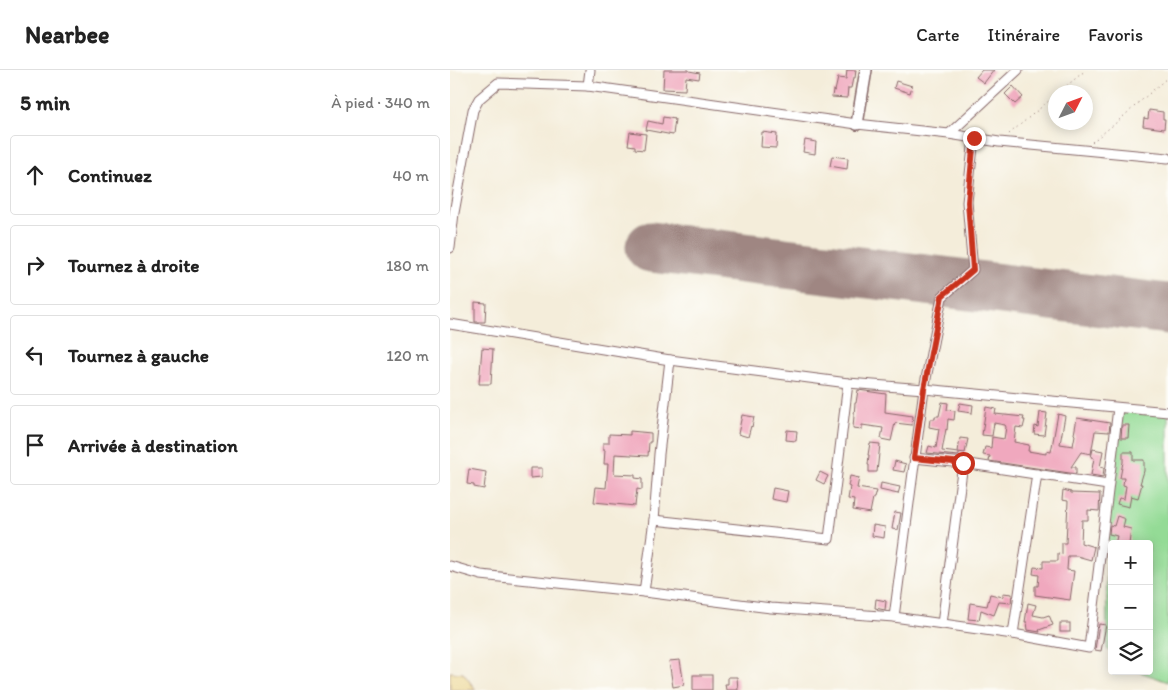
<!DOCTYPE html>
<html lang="fr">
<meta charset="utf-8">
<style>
:root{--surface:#fff;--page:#f2f2f2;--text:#222;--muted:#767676;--line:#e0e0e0}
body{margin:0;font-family:Itim,sans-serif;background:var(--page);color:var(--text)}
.controls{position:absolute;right:15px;bottom:15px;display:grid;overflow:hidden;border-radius:5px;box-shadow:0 2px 12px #0003}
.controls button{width:45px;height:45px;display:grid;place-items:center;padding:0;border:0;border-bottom:1px solid var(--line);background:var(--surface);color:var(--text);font:25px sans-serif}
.compass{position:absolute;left:598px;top:15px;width:45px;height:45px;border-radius:50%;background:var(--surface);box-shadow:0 2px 12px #0003;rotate:48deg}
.stop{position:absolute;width:15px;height:15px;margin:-11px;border:4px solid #c8321e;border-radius:50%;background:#fff}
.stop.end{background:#c8321e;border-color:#fff;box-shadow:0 1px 5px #0008}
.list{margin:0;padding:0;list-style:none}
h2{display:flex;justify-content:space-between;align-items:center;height:65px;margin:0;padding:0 20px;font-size:21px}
h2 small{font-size:16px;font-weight:400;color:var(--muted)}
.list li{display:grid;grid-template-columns:32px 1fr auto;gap:15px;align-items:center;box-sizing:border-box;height:80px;margin:0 10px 10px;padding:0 10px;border:1px solid var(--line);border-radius:5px}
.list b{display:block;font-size:19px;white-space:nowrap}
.list em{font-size:16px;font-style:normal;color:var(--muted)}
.icon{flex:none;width:28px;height:28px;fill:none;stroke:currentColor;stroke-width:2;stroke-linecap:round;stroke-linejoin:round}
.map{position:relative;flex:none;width:718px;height:620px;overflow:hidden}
header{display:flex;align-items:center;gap:30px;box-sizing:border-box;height:70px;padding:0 25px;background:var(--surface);border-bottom:1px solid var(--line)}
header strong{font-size:24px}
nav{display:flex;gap:28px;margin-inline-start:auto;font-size:18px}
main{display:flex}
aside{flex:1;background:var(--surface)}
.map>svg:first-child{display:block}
</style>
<header>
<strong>Nearbee</strong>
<nav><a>Carte</a><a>Itinéraire</a><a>Favoris</a></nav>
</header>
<main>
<aside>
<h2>5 min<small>À pied · 340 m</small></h2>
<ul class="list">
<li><svg class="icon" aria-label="ahead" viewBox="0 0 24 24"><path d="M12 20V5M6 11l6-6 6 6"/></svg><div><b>Continuez</b></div><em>40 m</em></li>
<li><svg class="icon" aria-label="right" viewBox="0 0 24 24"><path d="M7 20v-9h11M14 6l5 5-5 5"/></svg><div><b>Tournez à droite</b></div><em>180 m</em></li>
<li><svg class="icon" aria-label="left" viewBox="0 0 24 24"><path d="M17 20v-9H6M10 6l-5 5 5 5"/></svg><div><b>Tournez à gauche</b></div><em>120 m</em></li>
<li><svg class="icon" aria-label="arrive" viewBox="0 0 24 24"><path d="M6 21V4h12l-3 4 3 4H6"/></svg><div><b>Arrivée à destination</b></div></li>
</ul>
</aside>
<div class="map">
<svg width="718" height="620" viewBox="0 0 718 620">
<rect width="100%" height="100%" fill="#fdfcf7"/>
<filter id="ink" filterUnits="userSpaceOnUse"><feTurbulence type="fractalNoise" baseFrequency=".02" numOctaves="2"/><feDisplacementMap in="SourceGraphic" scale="10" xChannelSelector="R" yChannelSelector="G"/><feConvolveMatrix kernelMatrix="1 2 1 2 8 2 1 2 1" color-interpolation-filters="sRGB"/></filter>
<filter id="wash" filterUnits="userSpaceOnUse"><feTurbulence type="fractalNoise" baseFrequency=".0096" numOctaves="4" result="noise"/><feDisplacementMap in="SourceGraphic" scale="20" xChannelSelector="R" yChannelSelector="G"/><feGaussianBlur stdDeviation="1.12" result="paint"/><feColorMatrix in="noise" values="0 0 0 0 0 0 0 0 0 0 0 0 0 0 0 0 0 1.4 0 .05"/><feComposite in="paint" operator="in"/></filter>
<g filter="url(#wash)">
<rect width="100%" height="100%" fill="#f4edda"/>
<polygon fill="#94db96" stroke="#6f7d60" points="670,340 718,342 718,612 687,601 699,601 699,474 662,474 662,584 657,579 656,455"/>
<polygon fill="#eeda9e" stroke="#9c7c64" points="0,602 13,603 26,620 0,620"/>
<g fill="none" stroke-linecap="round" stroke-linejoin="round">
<polyline stroke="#9f8682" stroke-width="51" points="201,177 718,239"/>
</g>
<g id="blocks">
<g fill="#f0a8be">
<polygon points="214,0 239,0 239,1 250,3 249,9 236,7 235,20 213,19"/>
<polygon points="397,0 406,0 405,8 403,8 401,18 398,18 397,28 382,27 383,20 385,21 388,8 396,9"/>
<polygon points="532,0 544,0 534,13 526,7"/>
<polygon points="446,11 462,16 460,23 444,18"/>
<polygon points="563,16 573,27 565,34 555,24"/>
<polygon points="699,40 713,42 713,49 715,49 714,59 693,56 694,48 698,49"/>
<polygon points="213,47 225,49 223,65 196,60 198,51 212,54"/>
<polygon points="180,62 196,64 194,80 185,79 185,76 178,75"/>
<polygon points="312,62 327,64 326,78 311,77"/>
<polygon points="355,70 366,72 365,84 353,82"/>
<polygon points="382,86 398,88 397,99 380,96"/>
<polygon points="25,232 36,233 35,252 25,252"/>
<polygon points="32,278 43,279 41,314 29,314"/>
<polygon points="408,320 436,324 435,342 463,346 462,355 445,353 441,371 431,369 433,358 412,355 412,359 403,358 405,333 406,333"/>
<polygon points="492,332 498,333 497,340 505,341 504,350 498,349 497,360 496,359 492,381 509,383 509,386 477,383 479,376 486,378 489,359 479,357 480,349 485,349 485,346 489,346"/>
<polygon points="510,333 523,335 522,343 508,341"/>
<polygon points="536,337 546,339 545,344 574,347 573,350 575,350 573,358 566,357 564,372 579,375 578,381 596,384 596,381 601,382 608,344 615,346 610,374 623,376 625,365 624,364 627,348 660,353 659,362 645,361 641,384 631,382 621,397 626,397 626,404 539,391 540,386 533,385 535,377 541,378 542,367 554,369 556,357 555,355 544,353 542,366 532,365"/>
<polygon points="590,342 597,343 594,365 584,364 585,356 588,357"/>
<polygon points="292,345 304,347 302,357 301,356 298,367 288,364"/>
<polygon points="672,355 679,355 678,368 671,368"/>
<polygon points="337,360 347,361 346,371 336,370"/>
<polygon points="180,361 201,363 201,372 199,372 198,386 165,384 164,404 185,405 185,408 192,409 192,420 187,419 185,436 144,432 146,417 156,418 158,394 154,394 155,380 153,380 153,373 159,373 159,364 180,365"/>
<polygon points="510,368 518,369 515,383 508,382"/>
<polygon points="420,373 430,374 427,402 419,402 419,395 418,395 419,385 418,385"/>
<polygon points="643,379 653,381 650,397 654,398 653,407 641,405 644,388 641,387"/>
<polygon points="673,382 683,382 683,390 694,390 694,401 690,414 692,414 688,428 681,426 679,437 667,434 669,428 674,429 676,416 673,415 674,408 670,408 673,392"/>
<polygon points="445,391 456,394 454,402 443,400"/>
<polygon points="80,398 92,398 92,407 80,408"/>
<polygon points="19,399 36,402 34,419 24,417 24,415 17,414"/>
<polygon points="370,402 378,406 374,414 366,410"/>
<polygon points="400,406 409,408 407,418 426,421 424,428 423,428 420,443 403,440 404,430 398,429 400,417 398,416"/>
<polygon points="431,413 450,417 448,424 430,420"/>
<polygon points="323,418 338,421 336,432 321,429"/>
<polygon points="613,420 621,422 621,423 650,424 649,441 638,440 638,450 632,450 631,473 644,477 641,490 627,486 618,486 617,500 624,501 620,530 585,525 585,516 588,516 589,505 583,504 584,497 593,498 593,491 608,491 608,483 612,484 612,473 616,473 618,431 612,430"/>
<polygon points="445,442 451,443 448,460 442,459"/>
<polygon points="667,446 675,449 673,457 681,459 679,474 665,474 667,466 659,464 660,455 664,456"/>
<polygon points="423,455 435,457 434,468 422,466"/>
<polygon points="553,523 562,524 561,533 549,532 544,545 531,540 529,550 518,549 520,533 537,536 540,524 553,527"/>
<polygon points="426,529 436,531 435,540 425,538"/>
<polygon points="578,533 586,535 583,545 593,547 599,545 603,555 589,560 590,562 578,560 577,552 575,552"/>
<rect x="610" y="553" width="10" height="9"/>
<polygon points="649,554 656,555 651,581 645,580"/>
<polygon points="230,590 234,615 223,617 219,591"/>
<rect x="243" y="605" width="19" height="15"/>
<polygon points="278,607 287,607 288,620 276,620 275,614 278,614"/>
</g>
</g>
</g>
<g filter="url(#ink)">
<use href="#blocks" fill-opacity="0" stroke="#866768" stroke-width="1"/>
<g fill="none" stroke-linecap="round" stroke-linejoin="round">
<defs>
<g id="minor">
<polyline points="138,16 140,0"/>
<polyline points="499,64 568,0"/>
<polyline points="0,178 4,143 23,40 29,29 48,13 138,16 407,54 499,64 549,72 718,88"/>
<polyline points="0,254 220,290"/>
<polyline points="464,388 513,393 658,415"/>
<polyline points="204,450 379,469 398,313"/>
<polyline points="0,496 31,505 194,522 321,538 444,547 563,564 639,578 668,338"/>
<polyline points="194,522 204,450 209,384 220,290 398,313 474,319 718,342"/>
<polyline points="444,547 474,319 492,227 523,200 517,132 524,68"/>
<polyline points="492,554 513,393"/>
<polyline points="563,564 587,404"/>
</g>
<polyline id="major" points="407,54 416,0"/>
</defs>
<use href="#minor" stroke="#866768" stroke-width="11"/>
<use href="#major" stroke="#866768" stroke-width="14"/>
<g stroke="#866768" stroke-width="1" stroke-dasharray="1 4" stroke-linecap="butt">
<polyline points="609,22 636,0"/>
<polyline points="559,64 606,25"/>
<polyline points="642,72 667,52 718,7"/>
</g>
<use href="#minor" stroke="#fff" stroke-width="9"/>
<use href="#major" stroke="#fff" stroke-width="11"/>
</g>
</g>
<g fill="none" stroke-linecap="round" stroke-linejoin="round" filter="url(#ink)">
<polyline stroke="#c8321e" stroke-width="6" points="513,393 464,388 474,319 492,226 523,200 518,132 524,68"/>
</g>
</svg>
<div class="controls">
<button>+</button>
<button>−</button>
<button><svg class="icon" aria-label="layers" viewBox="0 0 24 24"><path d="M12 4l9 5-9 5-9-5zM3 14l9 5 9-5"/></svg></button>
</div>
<svg class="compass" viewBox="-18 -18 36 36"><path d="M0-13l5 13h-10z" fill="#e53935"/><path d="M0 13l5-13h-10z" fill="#767676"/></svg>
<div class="stop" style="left:513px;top:393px"></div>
<div class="stop end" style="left:524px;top:68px"></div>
</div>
</main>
